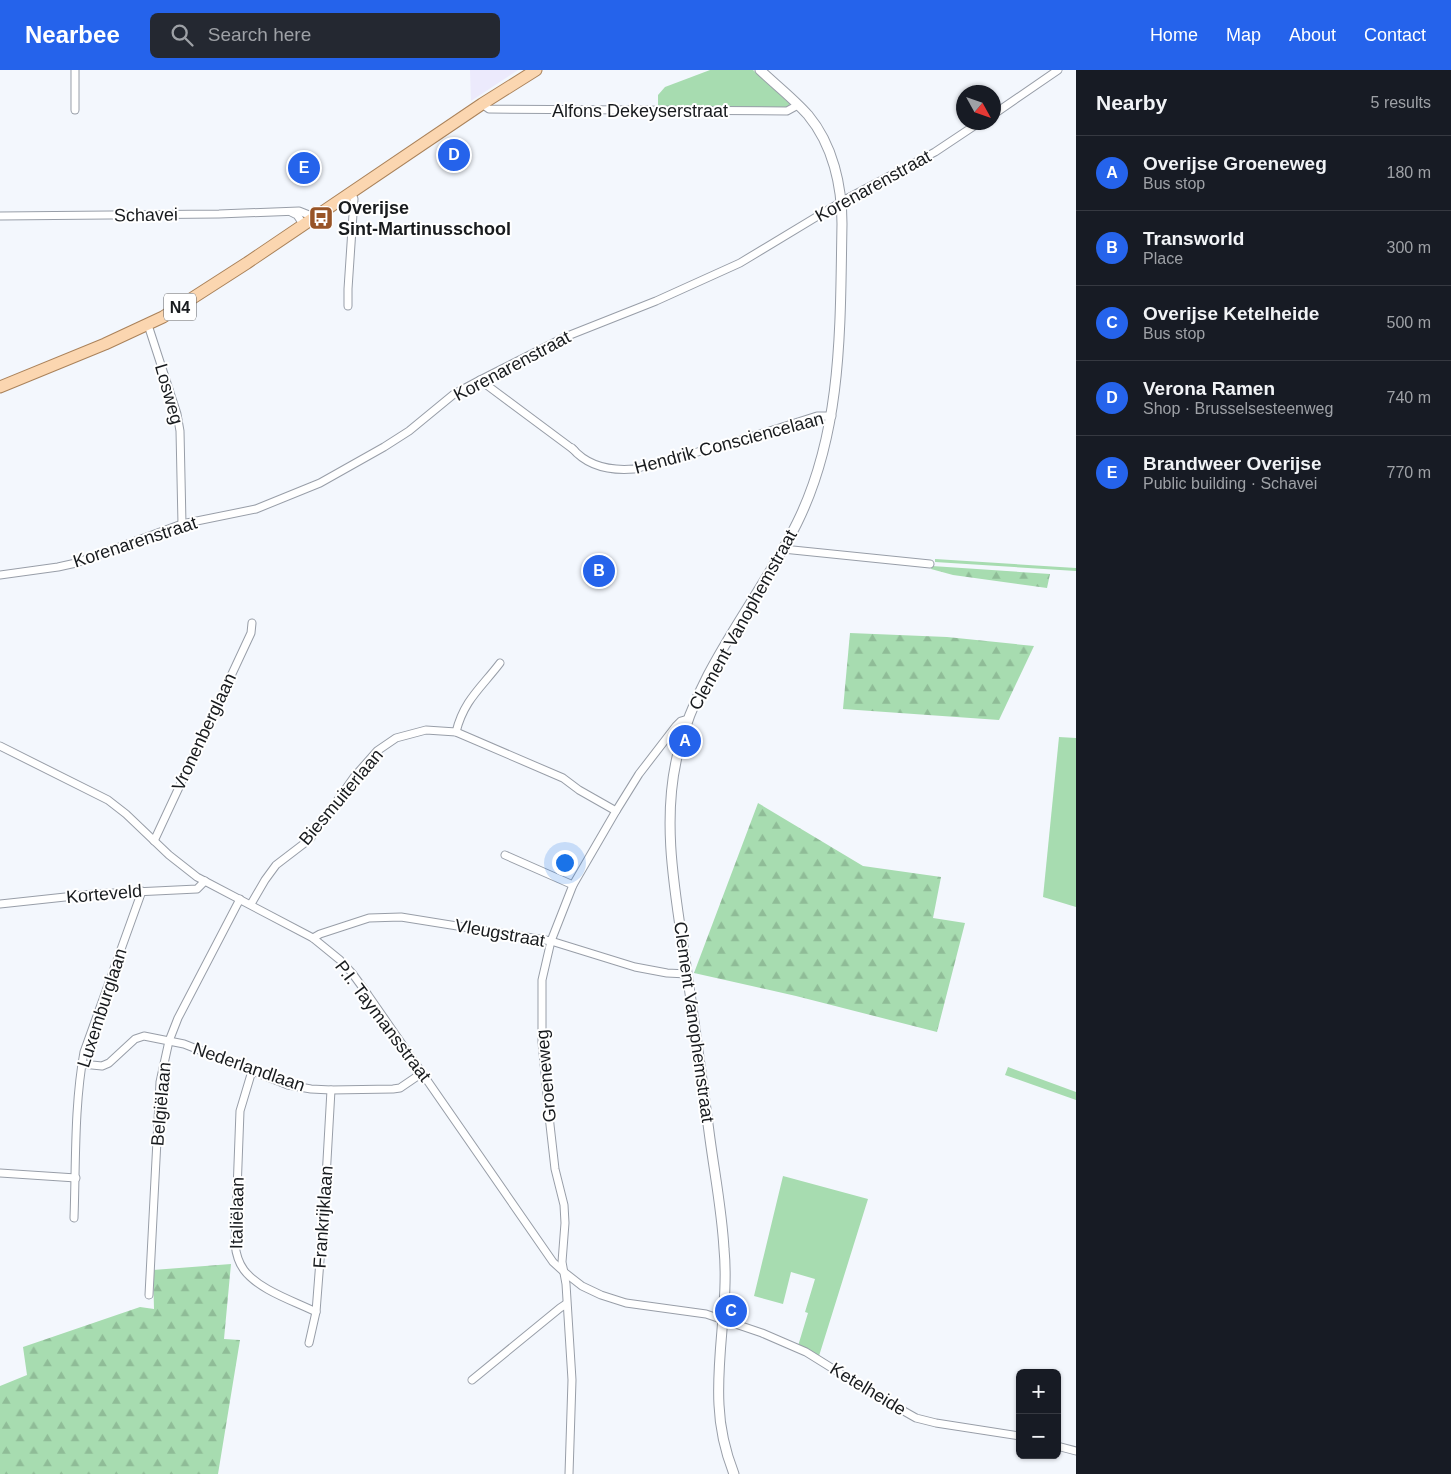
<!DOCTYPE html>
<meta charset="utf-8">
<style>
:root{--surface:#171b24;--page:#242831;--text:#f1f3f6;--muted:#9ea1a6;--line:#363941;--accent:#2563eb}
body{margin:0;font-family:Arial,sans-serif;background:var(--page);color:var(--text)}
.controls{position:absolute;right:15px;bottom:15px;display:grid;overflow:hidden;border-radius:8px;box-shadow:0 1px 4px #0004}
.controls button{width:45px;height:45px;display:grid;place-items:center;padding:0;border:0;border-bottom:1px solid var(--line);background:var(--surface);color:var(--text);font:25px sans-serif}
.compass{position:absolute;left:956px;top:15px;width:45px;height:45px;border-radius:50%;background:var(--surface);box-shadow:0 1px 4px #0004;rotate:130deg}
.you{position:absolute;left:564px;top:792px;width:18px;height:18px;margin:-12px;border:4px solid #fff;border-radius:50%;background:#1a73e8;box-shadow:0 0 0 8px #1a73e833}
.badge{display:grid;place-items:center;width:32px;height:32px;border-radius:50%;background:var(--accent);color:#fff;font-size:16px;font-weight:700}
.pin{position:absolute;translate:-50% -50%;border:2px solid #fff;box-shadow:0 1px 5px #0006}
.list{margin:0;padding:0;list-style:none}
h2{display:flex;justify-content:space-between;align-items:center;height:65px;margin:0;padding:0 20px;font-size:21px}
h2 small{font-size:16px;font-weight:400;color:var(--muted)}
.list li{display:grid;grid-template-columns:32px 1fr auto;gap:15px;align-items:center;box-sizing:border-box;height:75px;padding:0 20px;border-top:1px solid var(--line)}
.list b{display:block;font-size:19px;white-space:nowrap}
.list p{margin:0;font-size:16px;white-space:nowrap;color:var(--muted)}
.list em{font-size:16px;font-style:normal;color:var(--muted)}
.icon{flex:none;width:28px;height:28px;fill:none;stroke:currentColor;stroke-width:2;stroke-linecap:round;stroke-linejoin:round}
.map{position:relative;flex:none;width:1076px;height:1404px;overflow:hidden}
header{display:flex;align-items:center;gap:30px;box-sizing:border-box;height:70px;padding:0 25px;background:var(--accent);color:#fff}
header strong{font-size:24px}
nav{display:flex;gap:28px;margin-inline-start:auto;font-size:18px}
.search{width:350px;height:45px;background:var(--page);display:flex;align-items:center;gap:12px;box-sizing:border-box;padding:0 18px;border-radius:8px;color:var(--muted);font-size:19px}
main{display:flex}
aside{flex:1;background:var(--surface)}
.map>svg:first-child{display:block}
</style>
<header>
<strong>Nearbee</strong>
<div class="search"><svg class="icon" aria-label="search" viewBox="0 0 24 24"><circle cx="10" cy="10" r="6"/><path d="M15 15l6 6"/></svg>Search here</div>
<nav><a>Home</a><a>Map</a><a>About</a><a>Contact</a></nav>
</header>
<main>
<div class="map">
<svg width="1076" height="1404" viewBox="0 0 1076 1404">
<defs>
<pattern id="forest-firs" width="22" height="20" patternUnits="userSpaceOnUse" patternTransform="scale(1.25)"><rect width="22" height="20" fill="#a7dcb0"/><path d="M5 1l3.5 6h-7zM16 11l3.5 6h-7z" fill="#8fbc97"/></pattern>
</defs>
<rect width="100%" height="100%" fill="#f3f7fd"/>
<polygon fill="#eceafc" points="470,0 518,0 471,31"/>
<g fill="#a7dcb0">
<polygon points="710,0 753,0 790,34 786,39 658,39 658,25 665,17"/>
<polygon points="935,489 1076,498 1076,501 935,492"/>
<polygon points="1059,667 1076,668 1076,837 1043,827"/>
<polygon points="1008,997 1076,1022 1076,1030 1005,1005"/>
<polygon points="783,1106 868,1129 819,1286 798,1276 808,1243 805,1242 815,1209 791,1202 783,1234 754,1226"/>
</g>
<g fill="url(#forest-firs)">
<polygon points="932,496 1050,504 1047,518 953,505 931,499"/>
<polygon points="850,563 947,567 1034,576 999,650 843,639"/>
<polygon points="758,733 863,796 941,807 933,848 965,853 937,962 796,926 694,903"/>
<polygon points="231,1194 224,1269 240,1270 218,1404 0,1404 0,1316 27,1305 23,1277 140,1237 154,1239 153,1200"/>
</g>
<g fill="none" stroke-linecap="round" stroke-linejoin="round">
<defs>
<g id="minor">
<polyline points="75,0 75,40"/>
<polyline points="482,34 489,39 787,41 798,35"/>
<polyline points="994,44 1058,0"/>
<polyline points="291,142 297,145 303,154"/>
<polyline points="0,146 219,144 299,141 314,147"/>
<polyline points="348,236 348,219 354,129 351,122"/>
<polyline points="148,255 177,344 180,361 182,454"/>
<polyline points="480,310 574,380"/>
<path d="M572,378C588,397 610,401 634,399L735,372L817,346H832"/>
<polyline points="783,479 930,494"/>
<polyline points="0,505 58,497 76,493 182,454 256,439 320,413 384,377 409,361 454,324 480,310 565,267 656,231 740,193 846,129 935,82 980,52"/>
<path d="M456,662C464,630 481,618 500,593"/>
<polyline points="0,676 108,730 126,744 169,785 197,807 313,868 340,890 352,903 368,925 553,1192 564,1202 582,1216 601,1225 626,1233 706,1244 762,1263 806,1282 872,1323 916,1348 936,1353 1020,1366"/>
<polyline points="154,771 251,563 252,553"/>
<polyline points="505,785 573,815"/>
<polyline points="0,834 93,824 197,819 205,811"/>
<polyline points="251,834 265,810 276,795 310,769 354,707 377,681 396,668 426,660 456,662 563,708 579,720 616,741"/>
<polyline points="313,868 320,864 369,848 401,847 551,871 635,897 667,903 687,904"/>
<polyline points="82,994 102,996 109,993 135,969 144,966 184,974 288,1015 311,1019 331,1020 393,1019 400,1018 422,1003"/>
<path d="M252,1001L240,1041L235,1174C236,1184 238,1192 244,1200C259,1220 294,1231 316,1242"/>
<polyline points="0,1103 76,1108"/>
<path d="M74,1148C76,1093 74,1036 84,982L142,821"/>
<polyline points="149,1225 160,1012 169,971 178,948 240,829"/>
<polyline points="309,1273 316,1242 325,1126 331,1020"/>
<polyline points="472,1310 560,1238 566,1234"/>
<polyline points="1057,1376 1076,1381"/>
<polyline points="569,1404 572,1310 566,1214 562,1192 565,1153 564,1135 555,1099 549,1046 542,972 542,910 551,871 573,815 616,741 639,704 676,656 681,651 688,649"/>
</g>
<path id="tertiary" d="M734,1404C725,1381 720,1359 719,1335C716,1283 729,1231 724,1179C722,1142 715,1106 710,1069C702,1009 694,949 685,889C675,822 661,750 678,683C698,598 759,530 797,453C843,360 840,256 842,154C842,116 833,75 808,45C794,29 776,15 760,0"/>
<polyline id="primary" points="0,317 105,274 163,247 247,193 482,34 536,0"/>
</defs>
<use href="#minor" stroke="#989ea8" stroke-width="9"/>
<use href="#tertiary" stroke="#989ea8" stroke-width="11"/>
<use href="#primary" stroke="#aa825a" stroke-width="13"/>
<use href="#minor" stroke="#fff" stroke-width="7"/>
<use href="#tertiary" stroke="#fff" stroke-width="9"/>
<use href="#primary" stroke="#fbd6b0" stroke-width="11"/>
</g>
<defs>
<symbol id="bus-square" viewBox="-11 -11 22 22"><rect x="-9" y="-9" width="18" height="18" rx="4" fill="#985427" stroke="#fff"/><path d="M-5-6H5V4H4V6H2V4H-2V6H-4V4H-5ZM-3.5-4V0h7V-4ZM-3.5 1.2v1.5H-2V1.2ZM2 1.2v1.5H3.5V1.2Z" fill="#fff"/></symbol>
</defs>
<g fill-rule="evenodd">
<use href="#bus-square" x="307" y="134" width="28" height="28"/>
</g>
<g text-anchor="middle" stroke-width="4" stroke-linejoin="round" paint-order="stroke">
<rect fill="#fff" stroke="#5d5f62" stroke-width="1" x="164" y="223.5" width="32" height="27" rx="4"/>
<g font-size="16" font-weight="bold" fill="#181b1e">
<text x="180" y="243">N4</text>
</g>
<g font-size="18" fill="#181b1e" stroke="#fff">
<text x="640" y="47">Alfons Dekeyserstraat</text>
<text transform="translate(873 116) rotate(-29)" y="6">Korenarenstraat</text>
<text transform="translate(146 145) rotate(-1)" y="6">Schavei</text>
<text transform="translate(512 296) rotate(-28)" y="6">Korenarenstraat</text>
<text transform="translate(169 324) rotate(74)" y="6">Losweg</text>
<text transform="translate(729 373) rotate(-15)" y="6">Hendrik Consciencelaan</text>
<text transform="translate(135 472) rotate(-18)" y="6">Korenarenstraat</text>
<text transform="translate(743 550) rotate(-61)" y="6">Clement Vanophemstraat</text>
<text transform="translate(204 662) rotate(-65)" y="6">Vronenberglaan</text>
<text transform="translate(341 727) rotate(-50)" y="6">Biesmuiterlaan</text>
<text transform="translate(104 824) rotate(-5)" y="6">Korteveld</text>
<text transform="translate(500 863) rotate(10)" y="6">Vleugstraat</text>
<text transform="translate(102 938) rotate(-72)" y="6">Luxemburglaan</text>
<text transform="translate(383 951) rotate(53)" y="6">P.I. Taymansstraat</text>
<text transform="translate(694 952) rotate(82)" y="6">Clement Vanophemstraat</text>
<text transform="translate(249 997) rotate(19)" y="6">Nederlandlaan</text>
<text transform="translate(546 1006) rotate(-95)" y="6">Groeneweg</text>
<text transform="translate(161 1034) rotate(-85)" y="6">Belgiëlaan</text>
<text transform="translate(237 1143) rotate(-89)" y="6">Italiëlaan</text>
<text transform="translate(323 1147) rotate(-86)" y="6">Frankrijklaan</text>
<text transform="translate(868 1319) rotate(31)" y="6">Ketelheide</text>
</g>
<g font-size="18" font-weight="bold" fill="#181b1e" stroke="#fff" text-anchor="start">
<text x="338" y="144">Overijse<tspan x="338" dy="21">Sint-Martinusschool</tspan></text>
</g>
</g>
</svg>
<div class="controls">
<button>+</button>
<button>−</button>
</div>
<svg class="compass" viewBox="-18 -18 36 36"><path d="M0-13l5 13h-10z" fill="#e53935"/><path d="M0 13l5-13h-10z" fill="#9ea1a6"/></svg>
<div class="you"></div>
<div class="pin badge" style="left:685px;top:671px">A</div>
<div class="pin badge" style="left:599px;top:501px">B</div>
<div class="pin badge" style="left:731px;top:1241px">C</div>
<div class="pin badge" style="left:454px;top:85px">D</div>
<div class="pin badge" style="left:304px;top:98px">E</div>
</div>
<aside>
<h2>Nearby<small>5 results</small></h2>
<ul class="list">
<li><span class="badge">A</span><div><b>Overijse Groeneweg</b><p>Bus stop</p></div><em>180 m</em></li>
<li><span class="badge">B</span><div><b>Transworld</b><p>Place</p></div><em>300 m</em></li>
<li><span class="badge">C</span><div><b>Overijse Ketelheide</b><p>Bus stop</p></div><em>500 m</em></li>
<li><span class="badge">D</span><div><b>Verona Ramen</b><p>Shop · Brusselsesteenweg</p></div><em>740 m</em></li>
<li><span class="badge">E</span><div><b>Brandweer Overijse</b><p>Public building · Schavei</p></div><em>770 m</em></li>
</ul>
</aside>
</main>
